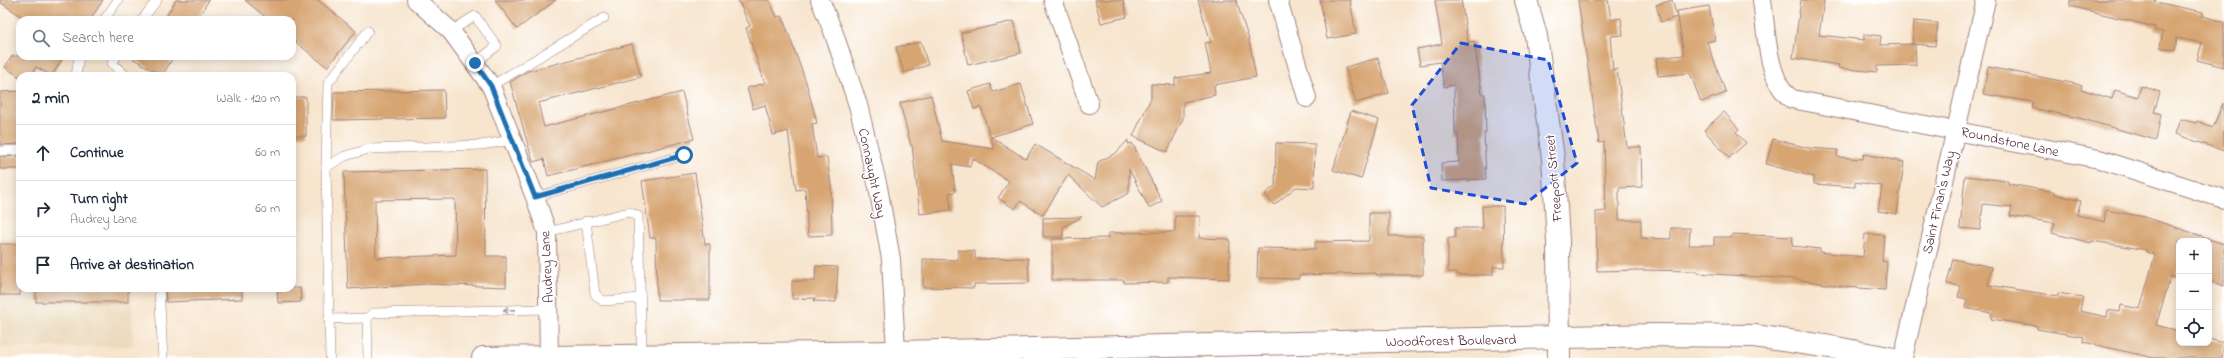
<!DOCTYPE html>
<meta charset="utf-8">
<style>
:root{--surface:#fff;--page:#f2f2f3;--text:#1f2937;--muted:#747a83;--line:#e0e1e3}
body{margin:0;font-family:"Indie Flower",sans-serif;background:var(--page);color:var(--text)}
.controls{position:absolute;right:12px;bottom:12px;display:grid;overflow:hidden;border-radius:8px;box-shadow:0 2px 10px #0003}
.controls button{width:36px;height:36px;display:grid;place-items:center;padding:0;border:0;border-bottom:1px solid var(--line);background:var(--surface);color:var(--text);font:20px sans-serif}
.stop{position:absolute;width:12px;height:12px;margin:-9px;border:3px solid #1f6fb2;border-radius:50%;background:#fff}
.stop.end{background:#1f6fb2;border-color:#fff;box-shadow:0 1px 4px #0008}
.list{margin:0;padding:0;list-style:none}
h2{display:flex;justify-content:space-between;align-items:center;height:52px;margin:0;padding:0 16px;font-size:17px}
h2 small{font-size:13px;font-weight:400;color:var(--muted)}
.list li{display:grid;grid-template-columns:26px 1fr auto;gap:12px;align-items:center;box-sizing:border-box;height:56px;padding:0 16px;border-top:1px solid var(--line)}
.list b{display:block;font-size:15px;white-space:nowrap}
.list p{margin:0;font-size:13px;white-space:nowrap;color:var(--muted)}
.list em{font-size:13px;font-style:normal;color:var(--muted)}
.icon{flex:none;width:22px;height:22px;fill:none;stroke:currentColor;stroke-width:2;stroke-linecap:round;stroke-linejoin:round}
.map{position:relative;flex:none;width:2224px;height:358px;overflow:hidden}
.search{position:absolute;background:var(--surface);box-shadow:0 2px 10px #0003;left:16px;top:16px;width:280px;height:44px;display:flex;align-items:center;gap:10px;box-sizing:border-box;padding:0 14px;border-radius:12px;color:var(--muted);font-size:15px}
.panel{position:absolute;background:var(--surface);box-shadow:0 2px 10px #0003;left:16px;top:72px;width:280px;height:220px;border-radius:12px}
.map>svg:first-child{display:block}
</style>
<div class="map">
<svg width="2224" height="358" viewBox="0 0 2224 358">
<rect width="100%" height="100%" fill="#fff"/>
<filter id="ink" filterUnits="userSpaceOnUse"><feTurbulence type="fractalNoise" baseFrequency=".025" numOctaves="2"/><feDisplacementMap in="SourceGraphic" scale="8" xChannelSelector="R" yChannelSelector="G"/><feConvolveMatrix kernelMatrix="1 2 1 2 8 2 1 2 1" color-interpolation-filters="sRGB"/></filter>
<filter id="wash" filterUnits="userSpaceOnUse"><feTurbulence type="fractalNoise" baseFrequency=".012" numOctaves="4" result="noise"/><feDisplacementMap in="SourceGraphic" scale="16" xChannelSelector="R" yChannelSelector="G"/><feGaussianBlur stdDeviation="0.9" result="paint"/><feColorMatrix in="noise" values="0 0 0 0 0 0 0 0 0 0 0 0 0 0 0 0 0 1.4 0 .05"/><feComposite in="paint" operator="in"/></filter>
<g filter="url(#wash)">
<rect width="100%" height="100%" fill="#f7e5ce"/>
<polygon fill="#ead9ba" points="0,239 20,239 20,288 132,288 133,346 0,348"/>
<g id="blocks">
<g fill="#d7a572" fill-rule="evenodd">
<polygon points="0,0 103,0 90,20 27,20 0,2"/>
<polygon points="176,0 209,0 196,20 164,20"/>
<polygon points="245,0 318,0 356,31 327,67 292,39 292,20 269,20"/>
<polygon points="495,0 556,0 517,29"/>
<polygon points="738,0 769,0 777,17 782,16 806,82 817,123 812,124 817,158 827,157 831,186 832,235 808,236 805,189 796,190 788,131 773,135 765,105 753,109 747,88 765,83 746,28 750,26"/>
<polygon points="1095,0 1123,0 1127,17 1101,23"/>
<polygon points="1198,0 1236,0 1249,40 1256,77 1214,85 1215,95 1183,102 1183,119 1167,152 1133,136 1151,98 1151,84 1175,85 1175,78 1211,73 1205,43 1211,42"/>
<polygon points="1320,0 1350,0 1356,34 1327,39"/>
<polygon points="1435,0 1461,0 1468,42 1474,41 1482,94 1485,94 1486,133 1484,133 1486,179 1442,181 1441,163 1459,162 1458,134 1455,134 1454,85 1444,87 1440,62 1420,65 1417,49 1442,44"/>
<polygon points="1578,0 1608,0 1611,20 1621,18 1623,35 1610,36 1613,70 1617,69 1627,147 1641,147 1642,187 1619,188 1619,220 1641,220 1641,238 1671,239 1671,228 1690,228 1689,245 1714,245 1714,237 1732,237 1732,234 1793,237 1792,246 1820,249 1820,252 1863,257 1865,234 1884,235 1882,261 1887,262 1885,290 1846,287 1794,279 1697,273 1697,271 1641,270 1597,271 1596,212 1606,211 1604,142 1599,143"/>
<polygon points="1672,0 1677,17 1661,22 1656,5"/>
<polygon points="1801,0 1824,0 1819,35 1864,40 1864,34 1881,36 1880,45 1915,44 1916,65 1877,66 1877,72 1838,68 1839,65 1793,58"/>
<polygon points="2070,0 2156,0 2155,2 2203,12 2203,16 2224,22 2224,67 2197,60 2202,43 2177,38 2175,50 2160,47 2163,32 2154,30 2155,27 2070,6"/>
<polygon points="1709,6 1715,40 1707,42 1726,93 1701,102 1690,73 1658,76 1656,58 1684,55 1677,11"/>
<polygon points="1014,21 1021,53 968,65 961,33"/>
<polygon points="1914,21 1938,23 1935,46 1912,44"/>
<polygon points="921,42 928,65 904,73 896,47"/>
<polygon points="632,44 641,77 538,103 544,127 682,92 694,139 548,176 544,159 533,162 510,82 528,71"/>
<polygon points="12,56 64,56 52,76 36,67 31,76 18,76 5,67"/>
<polygon points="129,56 174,56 162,76"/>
<polygon points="1378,58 1389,93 1356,103 1345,67"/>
<polygon points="1988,67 2082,85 2081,89 2112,99 2115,90 2138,97 2141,86 2160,92 2154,112 2161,114 2156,140 2079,118 2032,108 2033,102 1983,94"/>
<polygon points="990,84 993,92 1021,84 1033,124 991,137 1026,159 1035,144 1095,180 1098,162 1116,153 1128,140 1128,144 1132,143 1162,201 1149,208 1129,169 1129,193 1102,207 1068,175 1043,215 1020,201 1015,209 998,198 1009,181 972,158 970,167 952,164 955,192 949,193 951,210 920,214 912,145 911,146 900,103 931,95 942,141 994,149 981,107 974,109 968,91"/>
<polygon points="444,90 445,118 333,120 334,92"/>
<polygon points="20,91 20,144 0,145 0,92"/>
<rect x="292" y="97" width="14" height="39"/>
<polygon points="2223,103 2224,151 2175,134 2180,119 2196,123 2197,121 2213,127"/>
<polygon points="1351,111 1379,120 1361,179 1333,170"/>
<polygon points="1724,112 1739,129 1736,132 1746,143 1729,158 1704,130"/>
<polygon points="1773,139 1808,148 1838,150 1837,157 1863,159 1864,154 1904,162 1897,214 1878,211 1882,186 1855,182 1855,187 1814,184 1814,177 1766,164"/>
<polygon points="1276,143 1315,144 1314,188 1296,187 1274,205 1265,194 1275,186"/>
<polygon points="20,156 20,169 0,169 0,157"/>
<path d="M485,169L486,256H506V287L427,284L348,289L344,172ZM455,199L456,255L376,258L375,200Z"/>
<polygon points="695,173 705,244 710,244 710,300 657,300 656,238 650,238 642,181"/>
<polygon points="1965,176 2008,181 2008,184 2055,192 2055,194 2081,201 2077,215 2104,222 2106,210 2145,217 2208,238 2207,241 2179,241 2179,264 2175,278 2171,276 2156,325 2179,331 2179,343 2209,343 2209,339 2224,343 2222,358 2154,358 2083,342 2084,337 2037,329 2037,326 1991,319 1992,313 1965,308 1967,299 1958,297 1961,286 1947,284 1953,259 1992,267 1988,285 2058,296 2058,293 2083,297 2080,311 2107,317 2108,310 2120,312 2121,305 2140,309 2155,255 2146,252 2147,250 2092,241 2091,243 2052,233 2055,223 2010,216 2012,207 1983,204 1980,230 1960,228"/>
<polygon points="1482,206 1503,206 1504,267 1493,267 1493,275 1457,275 1457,272 1448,272 1448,238 1455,238 1455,228 1483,228"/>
<polygon points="1369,213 1389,213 1389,236 1423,236 1423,275 1376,275 1376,273 1299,275 1299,279 1257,278 1258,248 1315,249 1315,242 1369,241"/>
<polygon points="1175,216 1200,216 1199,238 1230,239 1229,279 1168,277 1168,282 1124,283 1124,280 1052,280 1052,239 1108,238 1108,233 1175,232"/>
<polygon points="1082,217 1063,227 1063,237 1043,237 1043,218"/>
<polygon points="2209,239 2224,244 2224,286 2209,281"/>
<rect x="0" y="244" width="20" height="51"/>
<polygon points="958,250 975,251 975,259 1028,258 1029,283 974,284 974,288 923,287 923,259 958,260"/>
<polygon points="816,266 838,267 836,302 814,301 815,298 792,299 792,281 815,281"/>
<rect x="36" y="288" width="92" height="14"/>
<polygon points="165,288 242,288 242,299 166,302"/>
<polygon points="277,288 300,288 301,302 278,303"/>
</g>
</g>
</g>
<g filter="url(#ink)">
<use href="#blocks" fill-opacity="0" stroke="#a0827c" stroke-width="1"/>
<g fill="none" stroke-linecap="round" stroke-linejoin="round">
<defs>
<g id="lane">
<polyline points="104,20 118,0"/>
<polyline points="142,20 157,0"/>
<polyline points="451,31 475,16 497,46 475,63"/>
<polyline points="117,56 112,63 126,76"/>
<polyline points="76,76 79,56"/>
<polyline points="491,86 604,18"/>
<polyline points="0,151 20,150"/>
<polyline points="326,167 345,156 369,149 481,145 506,141 512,138"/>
<polyline points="535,197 684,155"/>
<polyline points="586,221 595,294 603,301 641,298"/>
<polyline points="547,232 629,212 638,216 642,355"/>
<polyline points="159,288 163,358"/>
<polyline points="367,318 368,358"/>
<polyline points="329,319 367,318 373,313 548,309"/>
<polyline points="330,358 326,167 328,83 368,31"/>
</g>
<g id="street">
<polyline points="416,0 451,31 491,86 535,197 547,232 549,357"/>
<polyline points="820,0 833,31 858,105 878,187 891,259 896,352"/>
<polyline points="1053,0 1089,104"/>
<polyline points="1278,0 1307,98"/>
<path d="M1762,0C1766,28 1767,83 1792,99L2099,159L2224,199"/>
<polyline points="1903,358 1986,0"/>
</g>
<g id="secondary">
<polyline points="1526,0 1536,36 1553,158 1558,241 1559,358"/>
<polyline points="483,358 896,352 1657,335 1754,336 1831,347 1889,358"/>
</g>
</defs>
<use href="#lane" stroke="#a0827c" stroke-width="10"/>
<use href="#street" stroke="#a0827c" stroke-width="20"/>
<use href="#secondary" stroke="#a0827c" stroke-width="24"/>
<use href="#lane" stroke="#fff" stroke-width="9"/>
<use href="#street" stroke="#fff" stroke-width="18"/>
<use href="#secondary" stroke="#fff" stroke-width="22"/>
</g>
<defs><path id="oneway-shaft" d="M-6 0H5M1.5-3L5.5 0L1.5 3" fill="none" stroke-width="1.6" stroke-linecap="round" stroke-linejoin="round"/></defs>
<use stroke="#ae9aa0" href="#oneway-shaft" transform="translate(509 310) rotate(179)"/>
</g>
<g fill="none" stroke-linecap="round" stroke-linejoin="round" filter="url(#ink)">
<polyline stroke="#1f6fb2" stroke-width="5" points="475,63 491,86 535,197 684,155"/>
</g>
<path fill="#1d4ed8" fill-opacity="0.2" stroke="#1d4ed8" stroke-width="3" stroke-dasharray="8 5" stroke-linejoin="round" d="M1461,43L1548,60L1577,163L1525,204L1431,188L1412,105Z"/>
<g text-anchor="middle" stroke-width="3" stroke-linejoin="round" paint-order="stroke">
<g font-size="14" fill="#4a1f2b" stroke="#fff">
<text transform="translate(2010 141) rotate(12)" y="5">Roundstone Lane</text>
<text transform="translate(873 173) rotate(78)" y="5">Connaught Way</text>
<text transform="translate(1553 178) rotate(-95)" y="5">Freeport Street</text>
<text transform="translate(1938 202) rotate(-77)" y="5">Saint Finan's Way</text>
<text transform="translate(546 267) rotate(-93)" y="5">Audrey Lane</text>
<text transform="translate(1451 340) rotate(-1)" y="5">Woodforest Boulevard</text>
</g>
</g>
</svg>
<div class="controls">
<button>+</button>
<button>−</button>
<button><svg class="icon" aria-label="locate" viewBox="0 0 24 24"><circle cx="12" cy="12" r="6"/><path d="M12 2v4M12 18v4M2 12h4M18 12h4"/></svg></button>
</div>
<div class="stop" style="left:684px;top:155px"></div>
<div class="stop end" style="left:475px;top:63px"></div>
<div class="search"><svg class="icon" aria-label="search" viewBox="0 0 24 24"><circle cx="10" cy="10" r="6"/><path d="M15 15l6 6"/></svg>Search here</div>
<section class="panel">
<h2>2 min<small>Walk · 120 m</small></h2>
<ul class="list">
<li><svg class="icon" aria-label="ahead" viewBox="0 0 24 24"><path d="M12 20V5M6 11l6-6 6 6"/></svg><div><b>Continue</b></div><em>60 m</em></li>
<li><svg class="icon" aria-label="right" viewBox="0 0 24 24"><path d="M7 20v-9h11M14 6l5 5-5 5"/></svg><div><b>Turn right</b><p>Audrey Lane</p></div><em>60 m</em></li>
<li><svg class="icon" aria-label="arrive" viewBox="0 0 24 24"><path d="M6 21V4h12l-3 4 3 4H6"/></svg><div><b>Arrive at destination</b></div></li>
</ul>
</section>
</div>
